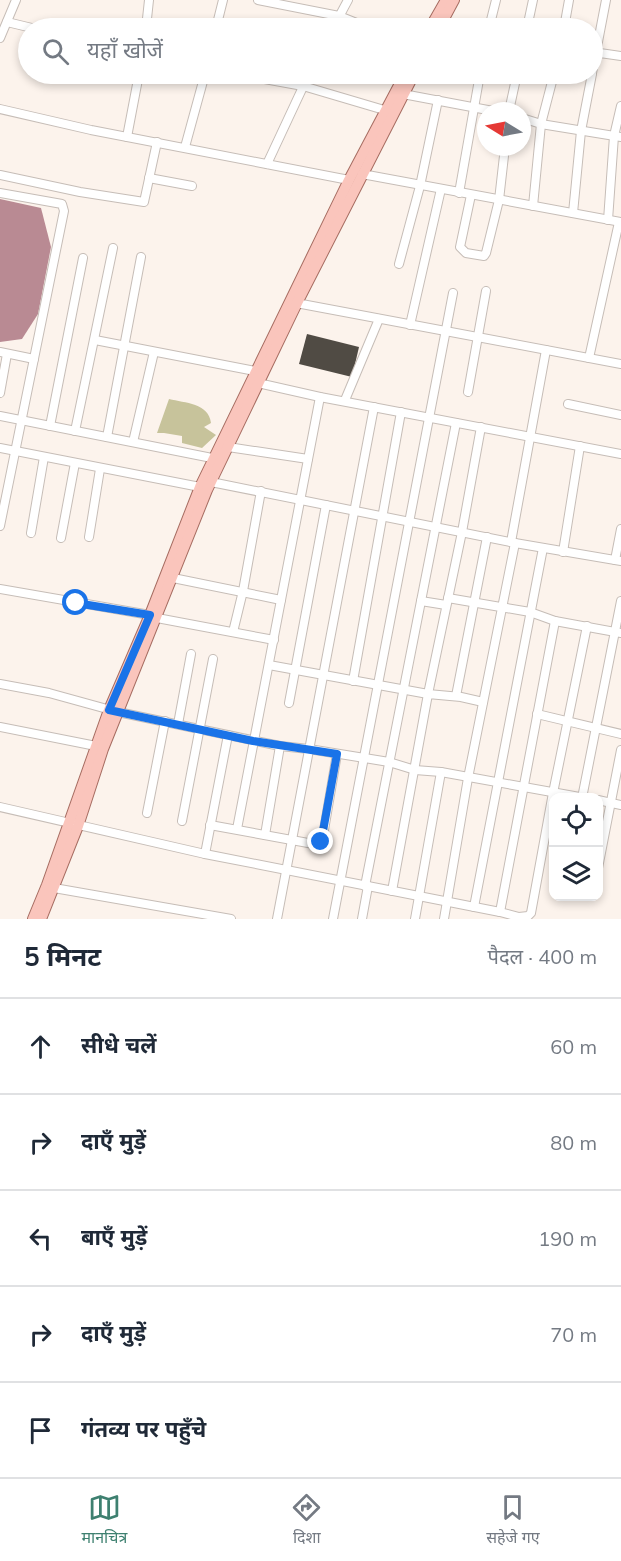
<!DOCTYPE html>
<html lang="hi">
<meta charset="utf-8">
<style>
:root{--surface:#fff;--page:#f6f6f7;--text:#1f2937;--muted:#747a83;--line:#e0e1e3;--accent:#3e8070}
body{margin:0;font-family:Mulish,"Noto Sans Devanagari",sans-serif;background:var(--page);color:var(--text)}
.controls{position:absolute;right:18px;bottom:18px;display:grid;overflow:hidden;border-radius:12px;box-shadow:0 3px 9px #0003}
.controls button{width:54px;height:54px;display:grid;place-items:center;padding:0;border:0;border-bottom:2px solid var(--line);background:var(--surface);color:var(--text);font:30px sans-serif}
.compass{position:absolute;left:477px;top:102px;width:54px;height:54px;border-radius:50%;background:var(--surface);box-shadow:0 3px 9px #0003;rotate:280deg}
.stop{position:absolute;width:18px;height:18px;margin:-14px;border:4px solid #1a73e8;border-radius:50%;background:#fff}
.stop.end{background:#1a73e8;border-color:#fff;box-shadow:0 2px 6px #0008}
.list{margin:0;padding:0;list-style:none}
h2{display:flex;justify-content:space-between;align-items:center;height:78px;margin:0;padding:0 24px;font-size:26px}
h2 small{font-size:20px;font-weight:400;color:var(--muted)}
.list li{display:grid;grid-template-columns:39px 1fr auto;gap:18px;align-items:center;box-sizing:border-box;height:96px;padding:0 24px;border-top:2px solid var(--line)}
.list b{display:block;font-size:22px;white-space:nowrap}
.list em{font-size:20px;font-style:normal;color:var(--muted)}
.icon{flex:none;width:33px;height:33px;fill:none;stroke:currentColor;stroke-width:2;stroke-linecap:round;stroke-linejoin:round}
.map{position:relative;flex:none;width:621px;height:919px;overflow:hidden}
.search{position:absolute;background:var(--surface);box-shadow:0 3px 9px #0003;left:18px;right:18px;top:18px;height:66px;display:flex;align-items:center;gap:15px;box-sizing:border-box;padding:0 21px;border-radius:33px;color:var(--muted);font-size:22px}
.sheet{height:558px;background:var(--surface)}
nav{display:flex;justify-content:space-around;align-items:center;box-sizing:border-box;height:84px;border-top:2px solid var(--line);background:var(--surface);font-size:16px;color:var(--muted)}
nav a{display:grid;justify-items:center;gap:3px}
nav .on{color:var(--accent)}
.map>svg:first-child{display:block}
</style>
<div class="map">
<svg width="621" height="919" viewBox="0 0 621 919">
<rect width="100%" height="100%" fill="#fcf3ec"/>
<path fill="#c7c39b" d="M169,399C185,403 209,403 211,423L204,427L216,435L202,448L182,443V436L164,433H157Z"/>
<polygon fill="#b98a93" points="0,199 41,208 51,247 38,314 22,339 0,342"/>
<polygon fill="#504b44" points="307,334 359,347 352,377 299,364"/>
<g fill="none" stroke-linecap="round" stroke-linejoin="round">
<defs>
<g id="minor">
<polyline points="258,0 339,16 369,28"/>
<polyline points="7,22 32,28"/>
<polyline points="442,23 471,28"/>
<polyline points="146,28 149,0"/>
<polyline points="216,28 223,0"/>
<polyline points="333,28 348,0"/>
<polyline points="489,28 496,0"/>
<polyline points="527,28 533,0"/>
<polyline points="564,28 569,0"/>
<polyline points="0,38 16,0"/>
<polyline points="593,52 621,56"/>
<polyline points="592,73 606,0"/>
<polyline points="237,74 303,86 391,112"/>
<polyline points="403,94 493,111"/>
<polyline points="0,109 91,130 349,180"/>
<polyline points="509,111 517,74"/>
<polyline points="522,118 541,124 621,137"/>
<polyline points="127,137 139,74"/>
<polyline points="185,147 205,74"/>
<polyline points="267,164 309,74"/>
<polyline points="362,174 621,222"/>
<polyline points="0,175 80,192 144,202 157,142"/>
<polyline points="149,178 192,186"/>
<polyline points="0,193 62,204 64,211 0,526"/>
<polyline points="459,193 480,74"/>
<polyline points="471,195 460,247 466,253 484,256 486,253 499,200 505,147"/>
<polyline points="533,206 541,124 554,74"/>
<polyline points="573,213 581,131 592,74"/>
<polyline points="608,220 614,136 621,106"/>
<polyline points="399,264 420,186 438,100"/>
<polyline points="291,302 621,364"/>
<polyline points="410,325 441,189"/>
<polyline points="95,340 255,371"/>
<polyline points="0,352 34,359"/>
<polyline points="589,358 619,222"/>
<polyline points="258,383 320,397 621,454"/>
<polyline points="468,392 486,291"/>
<polyline points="0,393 7,354"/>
<polyline points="345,400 379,319"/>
<polyline points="568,404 621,415"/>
<polyline points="0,416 217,459"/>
<polyline points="50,426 83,258"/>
<polyline points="75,431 113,248"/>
<polyline points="107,437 141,257"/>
<polyline points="133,442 154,352"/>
<polyline points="228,447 308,459"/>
<polyline points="0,448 200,487"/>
<polyline points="211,482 515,543 621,561"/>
<polyline points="31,533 44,457"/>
<polyline points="89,537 100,469"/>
<polyline points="61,538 75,463"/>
<polyline points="511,542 546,350"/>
<polyline points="563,552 580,446"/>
<polyline points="615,560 621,529"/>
<polyline points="173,578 281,600"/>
<polyline points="0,589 150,615"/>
<polyline points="448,598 530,612 555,621 621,633"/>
<polyline points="421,601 446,605"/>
<polyline points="157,618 274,640"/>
<polyline points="233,632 243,591 261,491"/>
<polyline points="269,665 428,694 462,532 481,427"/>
<polyline points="353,681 401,412"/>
<polyline points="0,684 49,693 118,712 280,746 309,749 389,762 415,770 441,772 585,798"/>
<polyline points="456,696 487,537"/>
<polyline points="289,703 326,505"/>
<polyline points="537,714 621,734"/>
<polyline points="178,724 191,654"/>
<polyline points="0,727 96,746"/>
<polyline points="582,798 621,601"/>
<polyline points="598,800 621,805"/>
<polyline points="0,807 205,854 500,912 519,917 528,916 531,913 553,793 587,626"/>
<polyline points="147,813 165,721"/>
<polyline points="182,821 213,659"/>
<polyline points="210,825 319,845 323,836 337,754"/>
<polyline points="237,829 320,397"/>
<polyline points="265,835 280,746"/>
<polyline points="205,854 228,735"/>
<polyline points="598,868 621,750"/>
<polyline points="365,886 456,423"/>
<polyline points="54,888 231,919"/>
<polyline points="392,891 428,694 461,697 483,702"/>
<polyline points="474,907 543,548"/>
<polyline points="500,912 555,621"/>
<polyline points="277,919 374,407"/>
<polyline points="333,919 453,293"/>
<polyline points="362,919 368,886"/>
<polyline points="415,919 441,772"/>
<polyline points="444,919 468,778 515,543"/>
</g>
<g id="major">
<polyline points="430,28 446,0"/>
<polyline points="439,28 454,0"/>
<polyline points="33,919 47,885 109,710 150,615 200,487 349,180 405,74"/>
<polyline points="41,919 78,826 103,749 207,490 297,303 414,74"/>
</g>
</defs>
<use href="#minor" stroke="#c6bdb7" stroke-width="10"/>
<use href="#major" stroke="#a66c61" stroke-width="12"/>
<use href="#minor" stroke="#fff" stroke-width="8"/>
<use href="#major" stroke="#fac5bc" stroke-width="10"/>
</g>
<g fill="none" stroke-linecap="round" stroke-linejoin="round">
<polyline stroke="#1a73e8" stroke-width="8" points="76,603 150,615 109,710 253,741 337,754 321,842"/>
</g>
</svg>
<div class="controls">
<button><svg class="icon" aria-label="locate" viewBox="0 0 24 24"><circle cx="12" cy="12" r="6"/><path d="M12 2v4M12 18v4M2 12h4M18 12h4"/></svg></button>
<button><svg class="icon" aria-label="layers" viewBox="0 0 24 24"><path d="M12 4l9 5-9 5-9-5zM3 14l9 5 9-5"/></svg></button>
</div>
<svg class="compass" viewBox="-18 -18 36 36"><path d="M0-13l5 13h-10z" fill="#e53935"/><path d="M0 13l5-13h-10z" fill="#747a83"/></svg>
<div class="stop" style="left:76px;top:603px"></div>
<div class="stop end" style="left:321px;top:842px"></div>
<div class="search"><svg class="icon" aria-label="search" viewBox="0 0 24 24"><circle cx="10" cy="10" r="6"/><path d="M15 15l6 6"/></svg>यहाँ खोजें</div>
</div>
<section class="sheet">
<h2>5 मिनट<small>पैदल · 400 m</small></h2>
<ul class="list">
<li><svg class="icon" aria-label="ahead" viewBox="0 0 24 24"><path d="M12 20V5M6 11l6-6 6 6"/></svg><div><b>सीधे चलें</b></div><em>60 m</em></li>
<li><svg class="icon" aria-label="right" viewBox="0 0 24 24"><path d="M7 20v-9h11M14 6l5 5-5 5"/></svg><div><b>दाएँ मुड़ें</b></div><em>80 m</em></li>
<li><svg class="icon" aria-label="left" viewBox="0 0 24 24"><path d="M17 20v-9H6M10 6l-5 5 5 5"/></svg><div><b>बाएँ मुड़ें</b></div><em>190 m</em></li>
<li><svg class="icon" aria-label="right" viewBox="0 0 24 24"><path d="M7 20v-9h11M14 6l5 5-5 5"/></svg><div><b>दाएँ मुड़ें</b></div><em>70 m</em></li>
<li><svg class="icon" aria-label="arrive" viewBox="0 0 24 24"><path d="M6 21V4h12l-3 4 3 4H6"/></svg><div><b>गंतव्य पर पहुँचे</b></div></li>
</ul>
</section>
<nav>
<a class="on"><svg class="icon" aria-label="map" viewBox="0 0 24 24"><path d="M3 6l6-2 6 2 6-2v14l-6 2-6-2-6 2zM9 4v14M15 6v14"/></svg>मानचित्र</a>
<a><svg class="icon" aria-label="directions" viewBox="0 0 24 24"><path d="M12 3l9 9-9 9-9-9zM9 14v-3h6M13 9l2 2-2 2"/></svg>दिशा</a>
<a><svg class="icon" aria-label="saved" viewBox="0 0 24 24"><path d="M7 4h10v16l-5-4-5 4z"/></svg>सहेजे गए</a>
</nav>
